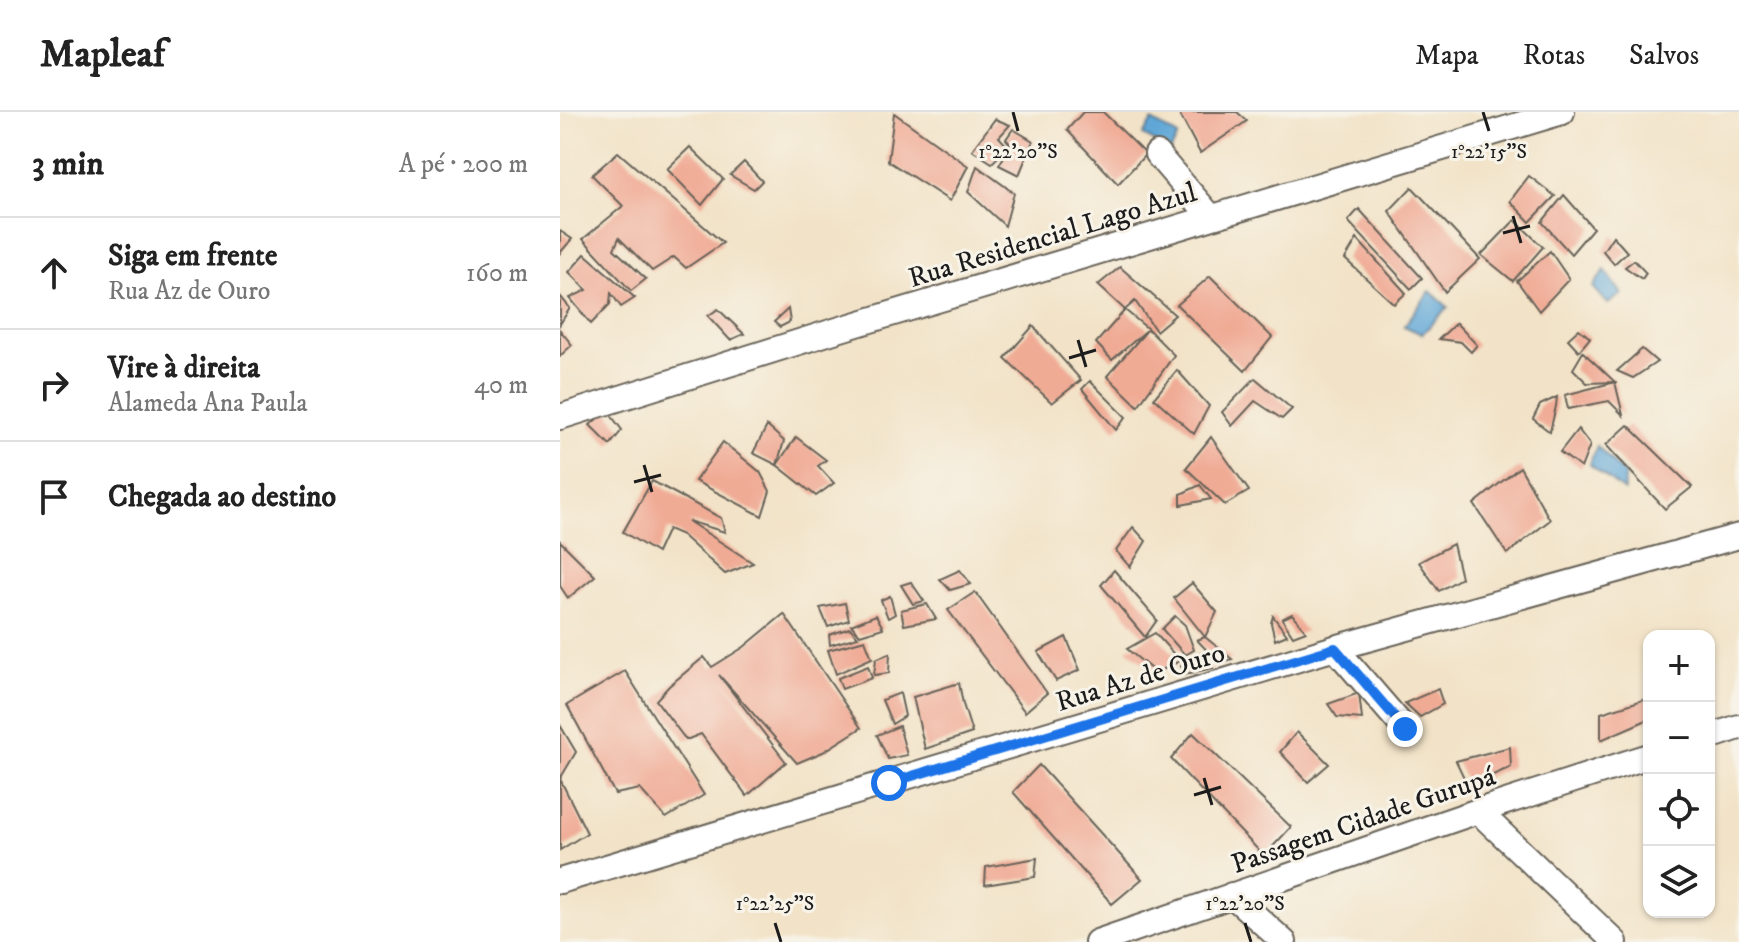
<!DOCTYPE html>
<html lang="pt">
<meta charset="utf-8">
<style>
:root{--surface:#fff;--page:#f2f2f2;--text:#222;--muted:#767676;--line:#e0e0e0}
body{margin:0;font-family:"IM FELL DW Pica",serif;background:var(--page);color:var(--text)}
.controls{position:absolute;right:24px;bottom:24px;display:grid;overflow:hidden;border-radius:16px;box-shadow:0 2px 6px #0004}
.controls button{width:72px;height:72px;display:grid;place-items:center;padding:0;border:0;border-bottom:2px solid var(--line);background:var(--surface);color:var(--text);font:40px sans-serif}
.stop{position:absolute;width:24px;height:24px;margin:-18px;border:6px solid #1a73e8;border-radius:50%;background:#fff}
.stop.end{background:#1a73e8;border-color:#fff;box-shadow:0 2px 8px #0008}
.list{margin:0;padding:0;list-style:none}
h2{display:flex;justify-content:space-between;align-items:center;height:104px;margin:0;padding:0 32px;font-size:34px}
h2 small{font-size:26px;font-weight:400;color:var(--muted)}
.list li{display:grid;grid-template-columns:52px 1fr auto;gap:24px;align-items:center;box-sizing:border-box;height:112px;padding:0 32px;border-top:2px solid var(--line)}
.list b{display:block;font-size:30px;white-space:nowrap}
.list p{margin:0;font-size:26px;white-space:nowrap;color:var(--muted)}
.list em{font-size:26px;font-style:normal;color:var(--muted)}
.icon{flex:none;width:44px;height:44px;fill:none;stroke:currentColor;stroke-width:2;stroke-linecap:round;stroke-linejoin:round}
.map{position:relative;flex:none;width:1179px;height:830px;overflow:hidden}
header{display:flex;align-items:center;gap:48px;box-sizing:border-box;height:112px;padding:0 40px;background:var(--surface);border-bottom:2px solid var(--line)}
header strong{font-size:38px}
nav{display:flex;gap:44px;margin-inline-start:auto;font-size:28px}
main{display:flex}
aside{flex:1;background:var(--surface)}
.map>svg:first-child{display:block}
</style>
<header>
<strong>Mapleaf</strong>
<nav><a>Mapa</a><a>Rotas</a><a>Salvos</a></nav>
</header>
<main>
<aside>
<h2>3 min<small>A pé · 200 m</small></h2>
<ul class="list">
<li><svg class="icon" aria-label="ahead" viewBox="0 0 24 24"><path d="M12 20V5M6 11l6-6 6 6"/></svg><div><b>Siga em frente</b><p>Rua Az de Ouro</p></div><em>160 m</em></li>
<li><svg class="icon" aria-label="right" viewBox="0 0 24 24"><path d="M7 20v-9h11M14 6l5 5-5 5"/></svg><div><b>Vire à direita</b><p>Alameda Ana Paula</p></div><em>40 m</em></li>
<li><svg class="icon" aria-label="arrive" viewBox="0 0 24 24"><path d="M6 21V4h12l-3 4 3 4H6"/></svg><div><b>Chegada ao destino</b></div></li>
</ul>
</aside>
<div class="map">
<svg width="1179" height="830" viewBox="0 0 1179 830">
<rect width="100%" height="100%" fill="#f7f3e8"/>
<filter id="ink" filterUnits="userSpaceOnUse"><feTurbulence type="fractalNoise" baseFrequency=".0125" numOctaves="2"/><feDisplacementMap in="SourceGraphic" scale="16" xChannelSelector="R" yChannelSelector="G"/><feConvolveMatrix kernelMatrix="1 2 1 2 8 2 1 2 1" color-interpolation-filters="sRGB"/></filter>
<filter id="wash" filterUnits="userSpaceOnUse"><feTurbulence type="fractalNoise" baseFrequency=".006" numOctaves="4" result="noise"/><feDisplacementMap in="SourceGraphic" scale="32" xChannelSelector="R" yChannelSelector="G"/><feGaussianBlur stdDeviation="1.8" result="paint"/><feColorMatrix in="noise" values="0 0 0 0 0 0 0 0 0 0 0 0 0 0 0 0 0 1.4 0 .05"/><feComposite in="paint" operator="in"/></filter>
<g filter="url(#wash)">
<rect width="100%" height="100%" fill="#f2e3c8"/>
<g fill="#61a7d7" stroke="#3e627a" stroke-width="2">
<polygon points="592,9 618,24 610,40 583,23"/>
<polygon points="1045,158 1062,182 1048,192 1033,175"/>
<polygon points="870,179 888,195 862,222 844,214"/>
<polygon points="1037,334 1065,363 1064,379 1029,352"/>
</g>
<g id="blocks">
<g fill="#f0ab95">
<polygon points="523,0 543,0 586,42 558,72 507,18"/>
<polygon points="620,0 677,0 687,9 640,41 619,1"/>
<polygon points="334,1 408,54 390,89 328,49"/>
<polygon points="435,7 450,13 439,25 448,35 432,51 412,38"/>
<polygon points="453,17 473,29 459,63 439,53 451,33 446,27"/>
<polygon points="130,35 163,67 142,93 107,57"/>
<polygon points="58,40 163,131 126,156 114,145 92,159 59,126 54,137 86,167 71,179 23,127 63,94 32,63"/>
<polygon points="184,50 202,69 194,77 170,63"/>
<polygon points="417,54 454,81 445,114 408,80"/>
<polygon points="969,64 995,84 970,110 950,89"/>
<polygon points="852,75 920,147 885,180 829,99"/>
<polygon points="1004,83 1033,116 1011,142 982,110"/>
<polygon points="799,97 862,166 851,177 788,109"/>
<polygon points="955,108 983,135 953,169 921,143"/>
<polygon points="0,119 12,127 0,141"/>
<polygon points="1053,124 1067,140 1054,152 1043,139"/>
<polygon points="797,127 846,181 834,192 785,147"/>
<polygon points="990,139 1009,167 979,199 957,169"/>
<polygon points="25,142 75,186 61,195 51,181 50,192 31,212 10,186 27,178 9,160"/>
<polygon points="1074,148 1086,161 1082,167 1065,155"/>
<polygon points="560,155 615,203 596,219 575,189 565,198 538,173"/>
<polygon points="650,164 712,225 685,259 617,193"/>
<polygon points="0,184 10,196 0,212"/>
<polygon points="158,197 184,222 170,228 148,204"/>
<polygon points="228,197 230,210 220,215 214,210"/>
<polygon points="565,198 588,217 614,243 578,294 547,264 588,217 552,248 536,231"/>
<polygon points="896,211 917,233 911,240 901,230 879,227"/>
<polygon points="473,214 521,268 492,291 445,246"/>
<polygon points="1019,217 1030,226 1019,239 1008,227"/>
<polygon points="0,218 12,233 0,244"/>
<polygon points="1082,237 1097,250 1073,266 1057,259"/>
<polygon points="1023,240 1055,270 1027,271 1013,257"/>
<polygon points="617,258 649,294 634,322 594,286"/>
<polygon points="695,266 732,297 722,307 695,289 672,314 662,300"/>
<polygon points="530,269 566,305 556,318 522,277"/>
<polygon points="1055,270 1063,303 1049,289 1008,297 1005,283"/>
<polygon points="997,285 996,294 990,320 973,307 980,293"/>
<polygon points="47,298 62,318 50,333 30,313"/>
<polygon points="1068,313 1132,375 1105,397 1046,333"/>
<polygon points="207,314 224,329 217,353 193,341"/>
<polygon points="1018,317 1030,333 1021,356 1000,340"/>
<polygon points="236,325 266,348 258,354 274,371 256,384 217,353"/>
<polygon points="651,325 689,379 665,393 626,356"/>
<polygon points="163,330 200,360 210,379 202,404 135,369"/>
<polygon points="960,355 990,408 947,442 914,392"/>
<polygon points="92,369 161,406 165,420 128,409 193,451 165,462 122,423 108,417 97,441 63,420"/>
<polygon points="640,373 651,387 621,393 621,382"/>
<polygon points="573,415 586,429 570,455 556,439"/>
<polygon points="0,429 35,464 8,486 0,474"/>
<polygon points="893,432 901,466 879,479 859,450"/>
<polygon points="400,458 411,472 390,478 380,467"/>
<polygon points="554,458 597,508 585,525 541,473"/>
<polygon points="351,470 364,489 353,492 341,473"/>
<polygon points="632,471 657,500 645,525 614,486"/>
<polygon points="415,480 487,581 465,600 388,498"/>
<polygon points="330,484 335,502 328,506 321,488"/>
<polygon points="285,491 289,508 268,515 260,496"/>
<polygon points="367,492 376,507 344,513 341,498"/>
<polygon points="224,502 301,616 263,640 237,651 159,563 226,650 187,684 141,622 126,628 96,588 109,574 144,545 152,555 184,535"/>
<polygon points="732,502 746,519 733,524 722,507"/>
<polygon points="316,503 323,516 300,523 291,513"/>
<polygon points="615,504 625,513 634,538 625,543 602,517"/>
<polygon points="713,504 727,523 715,528 711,511"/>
<polygon points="290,516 298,525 270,533 269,523"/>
<polygon points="595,521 620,549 596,561 567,537"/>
<polygon points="506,525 520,558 496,569 478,540"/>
<polygon points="645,525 672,547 659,551 637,528"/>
<polygon points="305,528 312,546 276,562 268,538"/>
<polygon points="330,541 329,561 314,563 316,547"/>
<polygon points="641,541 653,556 625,562 621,554"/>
<polygon points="308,554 312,566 282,577 278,566"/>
<polygon points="65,559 144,683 106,706 80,677 55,682 7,593"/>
<polygon points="399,571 403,592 412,621 365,637 353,585"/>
<polygon points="878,577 883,592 860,605 845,591"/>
<polygon points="340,581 345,604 332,612 322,588"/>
<polygon points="799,581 802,607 777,605 768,592"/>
<polygon points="1089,586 1089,607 1041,628 1041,601"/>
<polygon points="0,613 16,640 0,667 27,721 0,738"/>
<polygon points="339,614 347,643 328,647 317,623"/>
<polygon points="737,620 769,652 748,670 720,640"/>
<polygon points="633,621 731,715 704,744 611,647"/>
<polygon points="950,635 951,655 908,674 896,649"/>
<polygon points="479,653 582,767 552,792 453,680"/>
<polygon points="477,746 475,765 425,773 426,755"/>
</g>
</g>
</g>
<g filter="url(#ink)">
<use href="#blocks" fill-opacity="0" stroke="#676258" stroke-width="2"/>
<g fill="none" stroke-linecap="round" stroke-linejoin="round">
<defs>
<g id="minor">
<polyline points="597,42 651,105"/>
<polyline points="0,305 274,219 1002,0"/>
<polyline points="775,536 845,617"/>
<polyline points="1149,625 1179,615"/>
<polyline points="918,699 1055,830"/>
<polyline points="0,769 775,536 1179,424"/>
<polyline points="672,783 724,830"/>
<polyline points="537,830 918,699 1089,644"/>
</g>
</defs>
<use href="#minor" stroke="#676258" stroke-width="28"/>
<use href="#minor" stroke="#fff" stroke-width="24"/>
</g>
</g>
<g fill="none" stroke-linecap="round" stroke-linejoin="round" filter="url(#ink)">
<polyline stroke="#1a73e8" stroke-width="10" points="329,671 775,536 845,617"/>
</g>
<path fill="none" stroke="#1c1c1c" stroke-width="3" d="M453,0L458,19M923,0L929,19M953,104L961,131M943,121L970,114M518,228L526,255M509,246L536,238M84,353L92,380M74,370L101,363M644,666L652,693M634,683L661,675M215,811L221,830M685,811L691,830"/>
<g text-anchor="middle" stroke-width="6" stroke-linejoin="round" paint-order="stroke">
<g font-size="28" fill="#1c1c1c" stroke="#f7f3e8">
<text transform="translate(492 122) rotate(-17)" y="10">Rua Residencial Lago Azul</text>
<text transform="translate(580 564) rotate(-17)" y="10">Rua Az de Ouro</text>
<text transform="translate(803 707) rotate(-19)" y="10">Passagem Cidade Gurupá</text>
</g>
</g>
<g font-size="20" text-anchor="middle" fill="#1c1c1c" stroke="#f7f3e8" stroke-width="6" stroke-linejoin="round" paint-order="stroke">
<text x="458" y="46">1°22'20"S</text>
<text x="929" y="46">1°22'15"S</text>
<text x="215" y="798">1°22'25"S</text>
<text x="685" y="798">1°22'20"S</text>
</g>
</svg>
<div class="controls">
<button>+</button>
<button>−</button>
<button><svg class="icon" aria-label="locate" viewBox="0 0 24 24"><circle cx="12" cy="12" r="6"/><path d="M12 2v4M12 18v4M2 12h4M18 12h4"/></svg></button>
<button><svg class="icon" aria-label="layers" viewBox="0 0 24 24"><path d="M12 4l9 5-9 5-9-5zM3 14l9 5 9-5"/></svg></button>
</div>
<div class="stop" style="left:329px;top:671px"></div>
<div class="stop end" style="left:845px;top:617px"></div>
</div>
</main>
